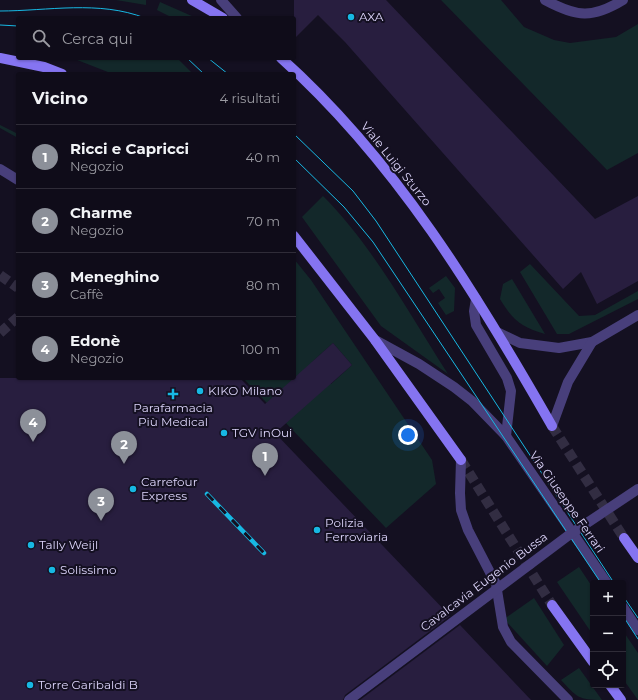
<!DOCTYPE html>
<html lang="it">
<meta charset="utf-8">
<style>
:root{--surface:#0f0c19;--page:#1d1a26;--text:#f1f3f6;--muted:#9b9ba2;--line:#2f2c38;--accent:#8c9099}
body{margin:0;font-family:Montserrat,sans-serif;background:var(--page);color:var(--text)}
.controls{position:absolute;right:12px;bottom:12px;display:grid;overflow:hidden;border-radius:4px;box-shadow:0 1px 3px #0004}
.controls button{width:36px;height:36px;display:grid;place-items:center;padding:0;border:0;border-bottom:1px solid var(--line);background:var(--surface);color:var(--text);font:20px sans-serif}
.you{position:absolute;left:408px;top:435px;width:14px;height:14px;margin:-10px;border:3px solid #fff;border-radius:50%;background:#1a73e8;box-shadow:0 0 0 6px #1a73e833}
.badge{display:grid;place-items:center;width:26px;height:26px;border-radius:50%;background:var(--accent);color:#fff;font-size:13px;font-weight:700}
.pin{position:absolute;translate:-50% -33px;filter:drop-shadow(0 1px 2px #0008)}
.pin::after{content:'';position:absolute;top:21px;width:14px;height:12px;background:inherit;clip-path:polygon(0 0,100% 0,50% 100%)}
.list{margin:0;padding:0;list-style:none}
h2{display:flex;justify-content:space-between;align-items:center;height:52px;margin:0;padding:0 16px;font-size:17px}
h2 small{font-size:13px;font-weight:400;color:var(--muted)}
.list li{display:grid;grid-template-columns:26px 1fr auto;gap:12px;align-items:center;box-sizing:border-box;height:64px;padding:0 16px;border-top:1px solid var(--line)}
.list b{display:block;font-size:15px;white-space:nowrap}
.list p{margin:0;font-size:13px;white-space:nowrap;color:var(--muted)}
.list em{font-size:13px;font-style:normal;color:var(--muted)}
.icon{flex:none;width:22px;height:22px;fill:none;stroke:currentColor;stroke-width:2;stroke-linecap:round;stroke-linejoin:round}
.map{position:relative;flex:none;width:638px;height:700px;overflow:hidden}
.search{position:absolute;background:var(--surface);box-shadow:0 1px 3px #0004;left:16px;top:16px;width:280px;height:44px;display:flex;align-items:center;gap:10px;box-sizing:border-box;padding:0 14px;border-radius:4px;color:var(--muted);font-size:15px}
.panel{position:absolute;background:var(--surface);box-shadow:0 1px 3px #0004;left:16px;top:72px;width:280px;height:308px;border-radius:4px}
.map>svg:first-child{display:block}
</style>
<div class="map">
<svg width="638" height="700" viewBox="0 0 638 700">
<rect width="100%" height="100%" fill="#141021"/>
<g fill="#13282a" fill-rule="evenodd">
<polygon points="116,0 146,0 146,5"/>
<polygon points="441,0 501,0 524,27 554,40 570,43 616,37 638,24 638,153 607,170"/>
<polygon points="160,2 194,17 173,18 157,10"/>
<polygon points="72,58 177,58 193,74 113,74"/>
<polygon points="0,125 18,134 18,138 0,128"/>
<path d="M323,196C373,246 410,315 448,374L381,326L302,217Z"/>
<path d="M294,259L311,280L432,460L436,484L386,528L243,378H294ZM333,343L352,365L331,384L312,362Z"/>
<polygon points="530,264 579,316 595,315 638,291 638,299 569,334 557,334 520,272"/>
<polygon points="446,276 455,288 454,311 446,315 438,303 445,298 439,289 433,293 429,288"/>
<path d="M512,279L545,334C522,327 513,321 500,299L503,284Z"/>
<polygon points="579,567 593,588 593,635 557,582"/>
<polygon points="534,598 564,645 547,666 504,619"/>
<polygon points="623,631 638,653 638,700 623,679"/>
<path d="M579,668L602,700C578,700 577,697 561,680Z"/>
</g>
<g fill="#281e3f">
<polygon points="294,0 386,0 595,219 638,196 638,281 597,304 581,272 563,289 345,42 318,15 294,39"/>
<polygon points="333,343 352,365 275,433 450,616 345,695 343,700 0,700 0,378 240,378 265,404"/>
<polygon points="460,625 531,700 360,700"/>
</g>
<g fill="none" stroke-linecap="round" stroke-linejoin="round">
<g stroke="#322d42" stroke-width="10" stroke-dasharray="10 5" stroke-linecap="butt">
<polyline points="0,275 18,288"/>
<polyline points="0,333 18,317"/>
</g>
<g stroke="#322d42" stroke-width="10" stroke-dasharray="10 5" stroke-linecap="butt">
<polyline points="552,426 624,538"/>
<polyline points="461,460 552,605"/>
</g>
<g stroke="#483f7b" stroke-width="10">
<path d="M545,0C577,17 592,19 623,0"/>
<polyline points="476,299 474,311 476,325 507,378 511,391 506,436"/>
<polyline points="375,340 419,364 454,387 472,401 506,436 607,583"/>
<polyline points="461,460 460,493 461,510 468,530 496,584 503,627 511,642 568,700"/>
<polyline points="623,607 638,630"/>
</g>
<polyline stroke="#483f7b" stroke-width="10" points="0,169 18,180"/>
<g stroke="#483f7b" stroke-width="10">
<polyline points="221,0 237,18"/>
<polyline points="499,333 520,343 559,348 592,342 638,315"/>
<polyline points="552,426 568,382 592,342"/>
</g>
<g stroke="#8574f1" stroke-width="10">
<polyline points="192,0 223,18"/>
<polyline points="0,58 44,67 62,74"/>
<path d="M281,58C396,161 476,293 552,426"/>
<polyline points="294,236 375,340 461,460"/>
<polyline points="624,538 638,558"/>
<polyline points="552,605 593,662"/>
<polyline points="610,685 621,700"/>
</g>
<g stroke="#17b8e3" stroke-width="1">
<path d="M0,11C48,11 99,0 145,18"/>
<polyline points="0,25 18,26"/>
<polyline points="187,58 204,74"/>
<polyline points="208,58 228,74"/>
<polyline points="294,134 353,191 376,221 614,583"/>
<polyline points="294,158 344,207 373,242 601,583"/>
<polyline points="623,596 638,618"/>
<polyline points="623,616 638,639"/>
</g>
<defs>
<polyline id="rail" points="207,494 264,553"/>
</defs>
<use href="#rail" stroke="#17b8e3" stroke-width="4.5"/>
<use href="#rail" stroke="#141021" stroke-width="3" stroke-dasharray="9" stroke-linecap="butt"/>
<polyline stroke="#483f7b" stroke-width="10" points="349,700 569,535 638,489"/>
</g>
<g fill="#17b8e3" stroke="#141021" stroke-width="1.5">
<circle cx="351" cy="17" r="4"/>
<circle cx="200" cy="391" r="4"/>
<path d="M171 388h4v4h4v4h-4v4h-4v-4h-4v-4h4z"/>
<circle cx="224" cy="433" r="4"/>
<circle cx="133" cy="489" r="4"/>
<circle cx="317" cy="530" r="4"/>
<circle cx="31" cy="545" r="4"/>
<circle cx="52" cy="570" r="4"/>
<circle cx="30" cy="685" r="4"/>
</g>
<g text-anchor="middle" stroke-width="4" stroke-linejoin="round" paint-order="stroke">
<g font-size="12" fill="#dcd4fa" stroke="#141021" text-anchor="start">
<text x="359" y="21">AXA</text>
<text x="208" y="395">KIKO Milano</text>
<text x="173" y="412" text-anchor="middle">Parafarmacia<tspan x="173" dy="14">Più Medical</tspan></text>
<text x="232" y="437">TGV inOui</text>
<text x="141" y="486">Carrefour<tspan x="141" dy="14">Express</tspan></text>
<text x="325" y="527">Polizia<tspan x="325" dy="14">Ferroviaria</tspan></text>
<text x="39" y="549">Tally Weijl</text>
<text x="60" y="574">Solissimo</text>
<text x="38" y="689">Torre Garibaldi B</text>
</g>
<g font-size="12" fill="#dcd4fa" stroke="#141021">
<text transform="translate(396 164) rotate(51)" y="4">Viale Luigi Sturzo</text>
<text transform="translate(567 502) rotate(55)" y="4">Via Giuseppe Ferrari</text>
<text transform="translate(484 582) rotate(-37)" y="4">Cavalcavia Eugenio Bussa</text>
</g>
</g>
</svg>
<div class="controls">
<button>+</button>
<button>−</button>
<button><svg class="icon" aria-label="locate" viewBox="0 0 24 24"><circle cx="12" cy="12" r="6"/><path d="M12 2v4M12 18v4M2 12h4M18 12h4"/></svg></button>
</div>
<div class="you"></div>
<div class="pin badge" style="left:265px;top:476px">1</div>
<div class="pin badge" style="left:124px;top:464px">2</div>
<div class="pin badge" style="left:101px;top:521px">3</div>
<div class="pin badge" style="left:33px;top:442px">4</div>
<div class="search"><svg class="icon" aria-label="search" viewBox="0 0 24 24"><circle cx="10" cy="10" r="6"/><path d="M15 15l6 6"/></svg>Cerca qui</div>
<section class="panel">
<h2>Vicino<small>4 risultati</small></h2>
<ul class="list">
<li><span class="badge">1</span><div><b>Ricci e Capricci</b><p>Negozio</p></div><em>40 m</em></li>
<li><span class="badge">2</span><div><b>Charme</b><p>Negozio</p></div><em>70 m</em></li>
<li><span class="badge">3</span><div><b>Meneghino</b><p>Caffè</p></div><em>80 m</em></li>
<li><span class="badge">4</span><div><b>Edonè</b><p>Negozio</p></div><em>100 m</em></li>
</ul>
</section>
</div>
